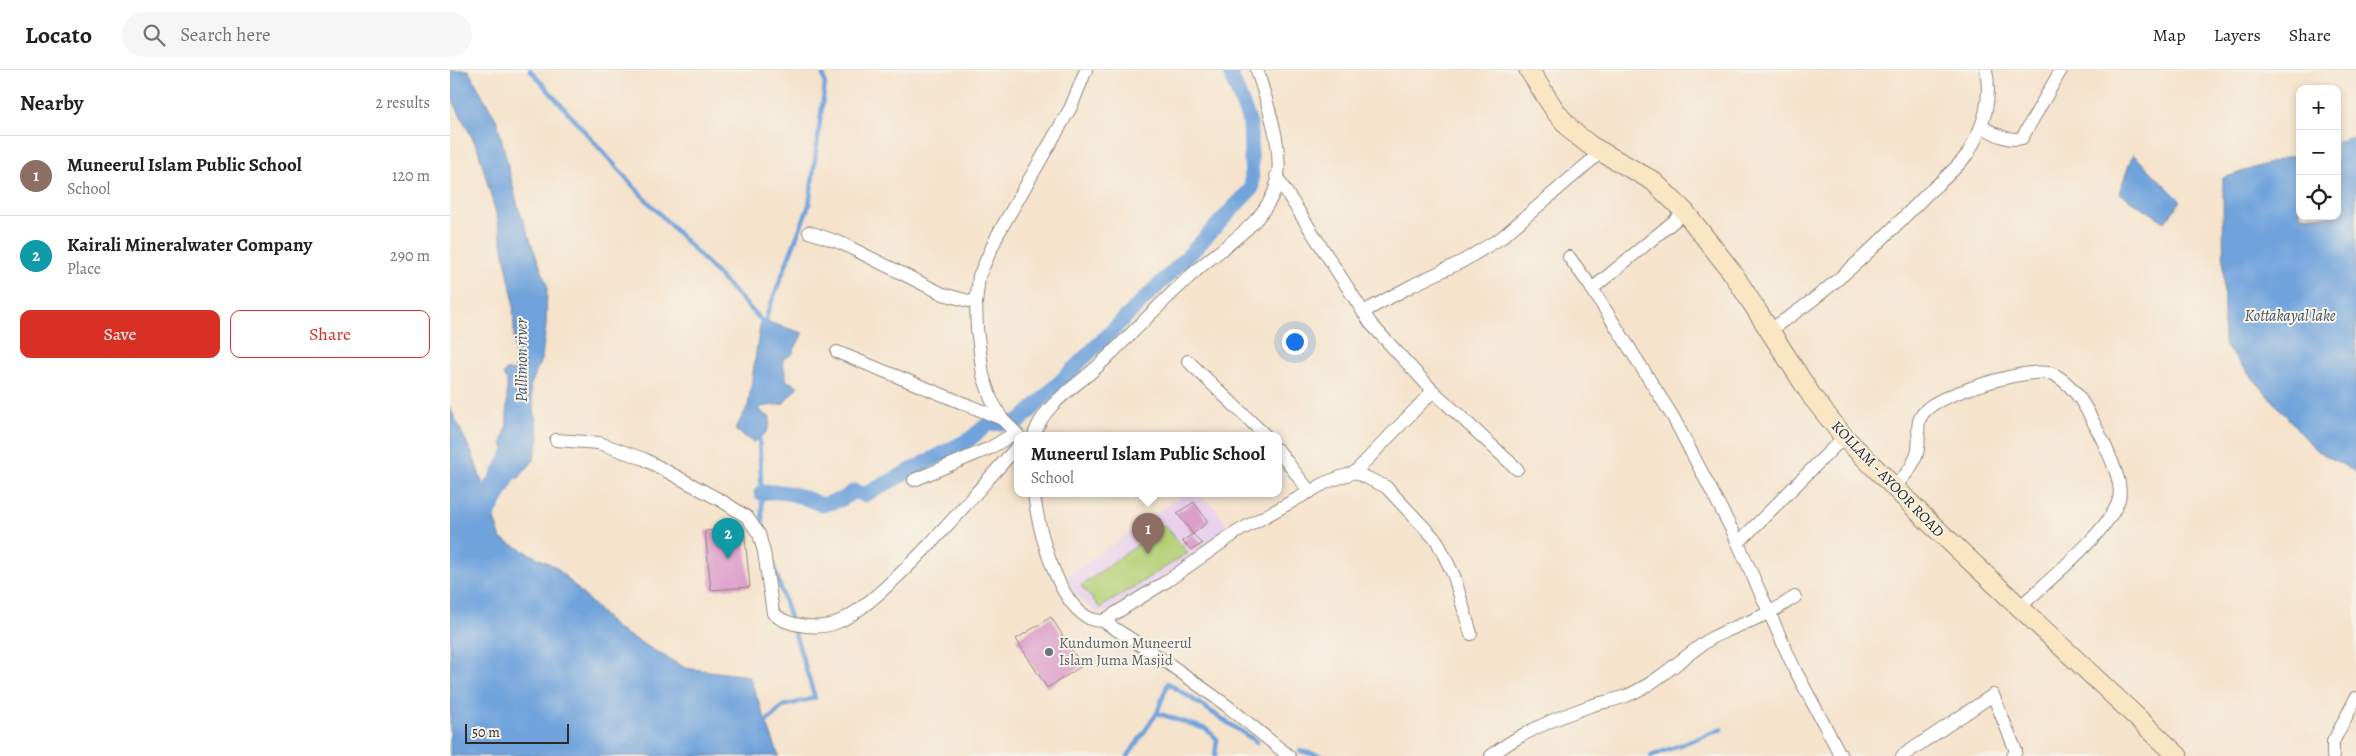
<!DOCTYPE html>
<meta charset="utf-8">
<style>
:root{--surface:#fff;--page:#f6f6f6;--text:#202124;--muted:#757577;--line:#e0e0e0;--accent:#d93025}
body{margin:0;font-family:Alegreya,serif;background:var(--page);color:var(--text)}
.controls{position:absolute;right:15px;top:15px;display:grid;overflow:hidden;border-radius:10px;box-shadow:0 2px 8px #0003}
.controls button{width:45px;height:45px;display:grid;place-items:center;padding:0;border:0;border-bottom:1px solid var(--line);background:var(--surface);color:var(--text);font:25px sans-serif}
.scale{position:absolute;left:15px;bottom:12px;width:104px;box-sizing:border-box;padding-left:5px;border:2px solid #2b2b2b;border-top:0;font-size:14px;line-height:18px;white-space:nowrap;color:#2b2b2b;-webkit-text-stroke:4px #f7f3e8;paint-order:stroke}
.you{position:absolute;left:844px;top:271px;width:18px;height:18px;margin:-12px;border:4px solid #fff;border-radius:50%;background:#1a73e8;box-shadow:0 0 0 8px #1a73e833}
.badge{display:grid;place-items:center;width:32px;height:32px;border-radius:50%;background:var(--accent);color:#fff;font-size:16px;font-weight:700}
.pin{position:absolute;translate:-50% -41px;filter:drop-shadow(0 1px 2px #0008)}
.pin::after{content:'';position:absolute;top:26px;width:18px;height:15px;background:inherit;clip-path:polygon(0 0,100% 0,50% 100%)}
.popup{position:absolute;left:564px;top:362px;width:268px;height:65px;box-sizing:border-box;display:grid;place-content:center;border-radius:10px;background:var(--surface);filter:drop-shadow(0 1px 4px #0005);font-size:16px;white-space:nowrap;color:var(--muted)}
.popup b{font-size:19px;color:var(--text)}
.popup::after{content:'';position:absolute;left:50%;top:100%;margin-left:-10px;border:10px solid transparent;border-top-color:var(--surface)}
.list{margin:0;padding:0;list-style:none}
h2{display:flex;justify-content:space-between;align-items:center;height:65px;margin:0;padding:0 20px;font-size:21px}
h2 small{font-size:16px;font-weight:400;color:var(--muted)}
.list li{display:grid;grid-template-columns:32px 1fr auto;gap:15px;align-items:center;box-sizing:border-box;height:80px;padding:0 20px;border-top:1px solid var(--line)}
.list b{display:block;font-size:19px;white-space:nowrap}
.list p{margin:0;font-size:16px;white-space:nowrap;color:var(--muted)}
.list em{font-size:16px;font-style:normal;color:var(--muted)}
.actions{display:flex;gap:10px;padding:15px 20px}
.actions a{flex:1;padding:11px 0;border:1px solid var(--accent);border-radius:10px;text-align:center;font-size:18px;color:var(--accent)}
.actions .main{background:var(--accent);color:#fff}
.icon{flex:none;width:28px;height:28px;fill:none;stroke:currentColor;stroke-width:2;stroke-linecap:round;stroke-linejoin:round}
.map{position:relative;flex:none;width:1906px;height:686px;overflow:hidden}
header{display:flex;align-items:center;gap:30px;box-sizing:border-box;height:70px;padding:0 25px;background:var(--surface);border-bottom:1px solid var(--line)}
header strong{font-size:24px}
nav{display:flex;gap:28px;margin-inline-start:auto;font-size:18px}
.search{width:350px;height:45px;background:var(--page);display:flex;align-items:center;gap:12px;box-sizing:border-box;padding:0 18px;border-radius:28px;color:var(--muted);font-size:19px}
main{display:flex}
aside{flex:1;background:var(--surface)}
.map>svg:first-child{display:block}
</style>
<header>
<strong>Locato</strong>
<div class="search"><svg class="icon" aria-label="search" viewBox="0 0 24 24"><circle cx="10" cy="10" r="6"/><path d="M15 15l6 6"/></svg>Search here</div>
<nav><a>Map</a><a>Layers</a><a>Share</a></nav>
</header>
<main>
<aside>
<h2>Nearby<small>2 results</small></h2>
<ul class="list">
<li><span class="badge" style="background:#8d6e63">1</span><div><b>Muneerul Islam Public School</b><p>School</p></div><em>120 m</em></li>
<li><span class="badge" style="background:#0f9aa8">2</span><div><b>Kairali Mineralwater Company</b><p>Place</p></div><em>290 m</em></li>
</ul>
<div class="actions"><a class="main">Save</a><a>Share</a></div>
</aside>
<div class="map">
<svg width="1906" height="686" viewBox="0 0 1906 686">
<rect width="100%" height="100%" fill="#f7f3e8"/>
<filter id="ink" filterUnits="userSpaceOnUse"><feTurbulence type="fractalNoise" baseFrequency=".02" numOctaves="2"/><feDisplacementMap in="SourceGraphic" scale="10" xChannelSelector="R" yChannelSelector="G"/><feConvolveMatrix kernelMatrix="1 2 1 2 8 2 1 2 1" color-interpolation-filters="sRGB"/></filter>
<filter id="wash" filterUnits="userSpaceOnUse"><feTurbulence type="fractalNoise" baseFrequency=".0096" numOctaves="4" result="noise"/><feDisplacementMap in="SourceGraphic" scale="20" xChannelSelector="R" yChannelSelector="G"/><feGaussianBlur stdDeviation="1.12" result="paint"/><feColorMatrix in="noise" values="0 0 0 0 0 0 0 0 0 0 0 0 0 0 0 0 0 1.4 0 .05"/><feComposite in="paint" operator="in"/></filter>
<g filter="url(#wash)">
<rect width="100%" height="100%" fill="#f5e3cc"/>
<polygon fill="#e9d1ed" points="735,423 742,423 765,437 780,460 672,535 649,545 638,537 622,519 615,508"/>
<polygon fill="#b4d076" stroke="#707e50" points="715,455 738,483 650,538 631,516"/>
<g fill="#70a3dc" stroke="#4e6784">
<polygon points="0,0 18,0 47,51 68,137 97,215 96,256 92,287 80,317 89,368 83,391 68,409 52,374 57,355 57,311 53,305 56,300 65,301 63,229 47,147 28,79 0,25"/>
<polygon points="1906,66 1906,402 1866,380 1774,275 1773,108 1850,83 1850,146 1887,146 1887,72"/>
<polygon points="1683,84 1731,131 1715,152 1669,123"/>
<path d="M311,250L353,263L342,284L332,290L337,311L348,316L333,334L309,337L313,344L320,347C320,361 315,365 303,372L285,360L298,336Z"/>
<polygon points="0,338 23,386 51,469 106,497 167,559 235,598 299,606 329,686 0,686"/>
</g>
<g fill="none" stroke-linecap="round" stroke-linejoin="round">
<g stroke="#70a3dc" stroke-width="4.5">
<polyline points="80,0 185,118 311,250"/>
<polyline points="315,257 317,244 359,135 375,14 372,0"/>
<polyline points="309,363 313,463"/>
<polyline points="707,643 756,659 767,669 765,686"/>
<polyline points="312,656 333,636 365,628 320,484"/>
<polyline points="850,681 871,686"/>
<polyline points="678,686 707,643 718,613 807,672"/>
<polyline points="1201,686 1272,659"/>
</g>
<path stroke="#70a3dc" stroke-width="15" d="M311,423C334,419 352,426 372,435L393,429L404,421L414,425L520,369L538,354L569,352L738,186L802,118L800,53L779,0"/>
<polyline stroke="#70a3dc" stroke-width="25" points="0,503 69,377 70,362"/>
</g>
<g id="blocks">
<g fill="#dd9ecb">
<polygon points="744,432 758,452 743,464 727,443"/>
<polygon points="294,458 300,517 261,520 255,461"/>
<polygon points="743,464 752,474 741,480 732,471"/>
<polygon points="601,547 632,596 597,618 566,569"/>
</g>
</g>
</g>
<g filter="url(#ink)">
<use href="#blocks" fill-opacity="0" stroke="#90877c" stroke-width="1"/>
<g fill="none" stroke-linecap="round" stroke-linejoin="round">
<defs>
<g id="minor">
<path d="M1531,56C1544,63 1557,72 1572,68L1611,0"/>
<polyline points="826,106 921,254 983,321 1067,399"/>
<polyline points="359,162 391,173 493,224 526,233"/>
<polyline points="1119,187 1139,214 1223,347 1283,462 1345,600 1391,686"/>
<polyline points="1142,219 1235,142"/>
<polyline points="913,242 963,215 1013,191 1051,168 1151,82"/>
<path d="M1321,259C1379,223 1427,175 1475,126C1489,113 1508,98 1518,83C1534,56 1542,31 1536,0"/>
<polyline points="387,282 552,349"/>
<polyline points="738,291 815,365"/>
<polyline points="568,365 552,349 541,329 533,305 527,259 526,233 529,206 548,164 621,37 636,0"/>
<path d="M584,365C594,334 624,318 647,297C681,265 713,230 748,199C775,175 809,157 824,122C838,87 817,34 807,0"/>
<path d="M106,370L149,373L194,389L272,431L297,447L309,464L314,482L323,543C337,557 371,560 388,552C406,544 423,529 437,516C485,473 525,423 568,376"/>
<polyline points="828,380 860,422"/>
<polyline points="905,402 983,321"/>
<polyline points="464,410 540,378 565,363"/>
<path d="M1444,417C1455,406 1465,395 1468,379C1471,361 1461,350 1482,335C1501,322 1585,294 1605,305C1629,318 1641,348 1653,371C1660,387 1673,412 1669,429C1661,460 1594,514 1570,537"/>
<path d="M584,423C587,455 610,553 653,551L717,511L787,462L877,412L905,402L936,417L987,471L1004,506L1021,564"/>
<polyline points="1288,473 1394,367"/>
<polyline points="653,551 715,591 776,635 839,686"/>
<path d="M1041,686C1069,663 1108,647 1143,635C1154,632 1165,630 1176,626C1208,613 1231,588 1260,569C1277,559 1298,553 1316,544C1326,540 1335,533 1345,527"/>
<polyline points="1452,686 1543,625 1566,681 1563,686"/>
<polyline points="1883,686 1883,672 1906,628"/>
</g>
<polyline id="secondary" points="1079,0 1106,42 1123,62 1141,76 1203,111 1235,142 1282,202 1363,328 1394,367 1477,450 1728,686"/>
</defs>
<use href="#minor" stroke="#90877c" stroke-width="14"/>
<use href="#secondary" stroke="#90877c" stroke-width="21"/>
<use href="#minor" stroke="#fff" stroke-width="12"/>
<use href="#secondary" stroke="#fbe6c4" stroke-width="19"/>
</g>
</g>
<circle fill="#6b7280" stroke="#f7f3e8" stroke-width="2" cx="599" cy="582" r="5"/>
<g text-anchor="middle" stroke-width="4" stroke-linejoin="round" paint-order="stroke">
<g font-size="15" fill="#2b2b2b" stroke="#f7f3e8">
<text transform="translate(1438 409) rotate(46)" y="5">KOLLAM - AYOOR ROAD</text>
</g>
<g font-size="15" fill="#5b616d" stroke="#f7f3e8" text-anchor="start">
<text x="609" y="578">Kundumon Muneerul<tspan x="609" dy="17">Islam Juma Masjid</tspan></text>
</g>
<g font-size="16" font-style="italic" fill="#435569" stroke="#f7f3e8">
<text x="1840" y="251">Kottakayal lake</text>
<text transform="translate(71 290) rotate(-90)" y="6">Pallimon river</text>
</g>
</g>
</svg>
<div class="controls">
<button>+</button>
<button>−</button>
<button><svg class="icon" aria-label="locate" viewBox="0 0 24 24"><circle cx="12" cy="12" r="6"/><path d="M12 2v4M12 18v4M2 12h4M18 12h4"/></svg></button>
</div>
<div class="scale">50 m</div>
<div class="you"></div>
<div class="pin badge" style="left:698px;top:484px;background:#8d6e63">1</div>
<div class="popup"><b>Muneerul Islam Public School</b>School</div>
<div class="pin badge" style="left:278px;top:489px;background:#0f9aa8">2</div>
</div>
</main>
